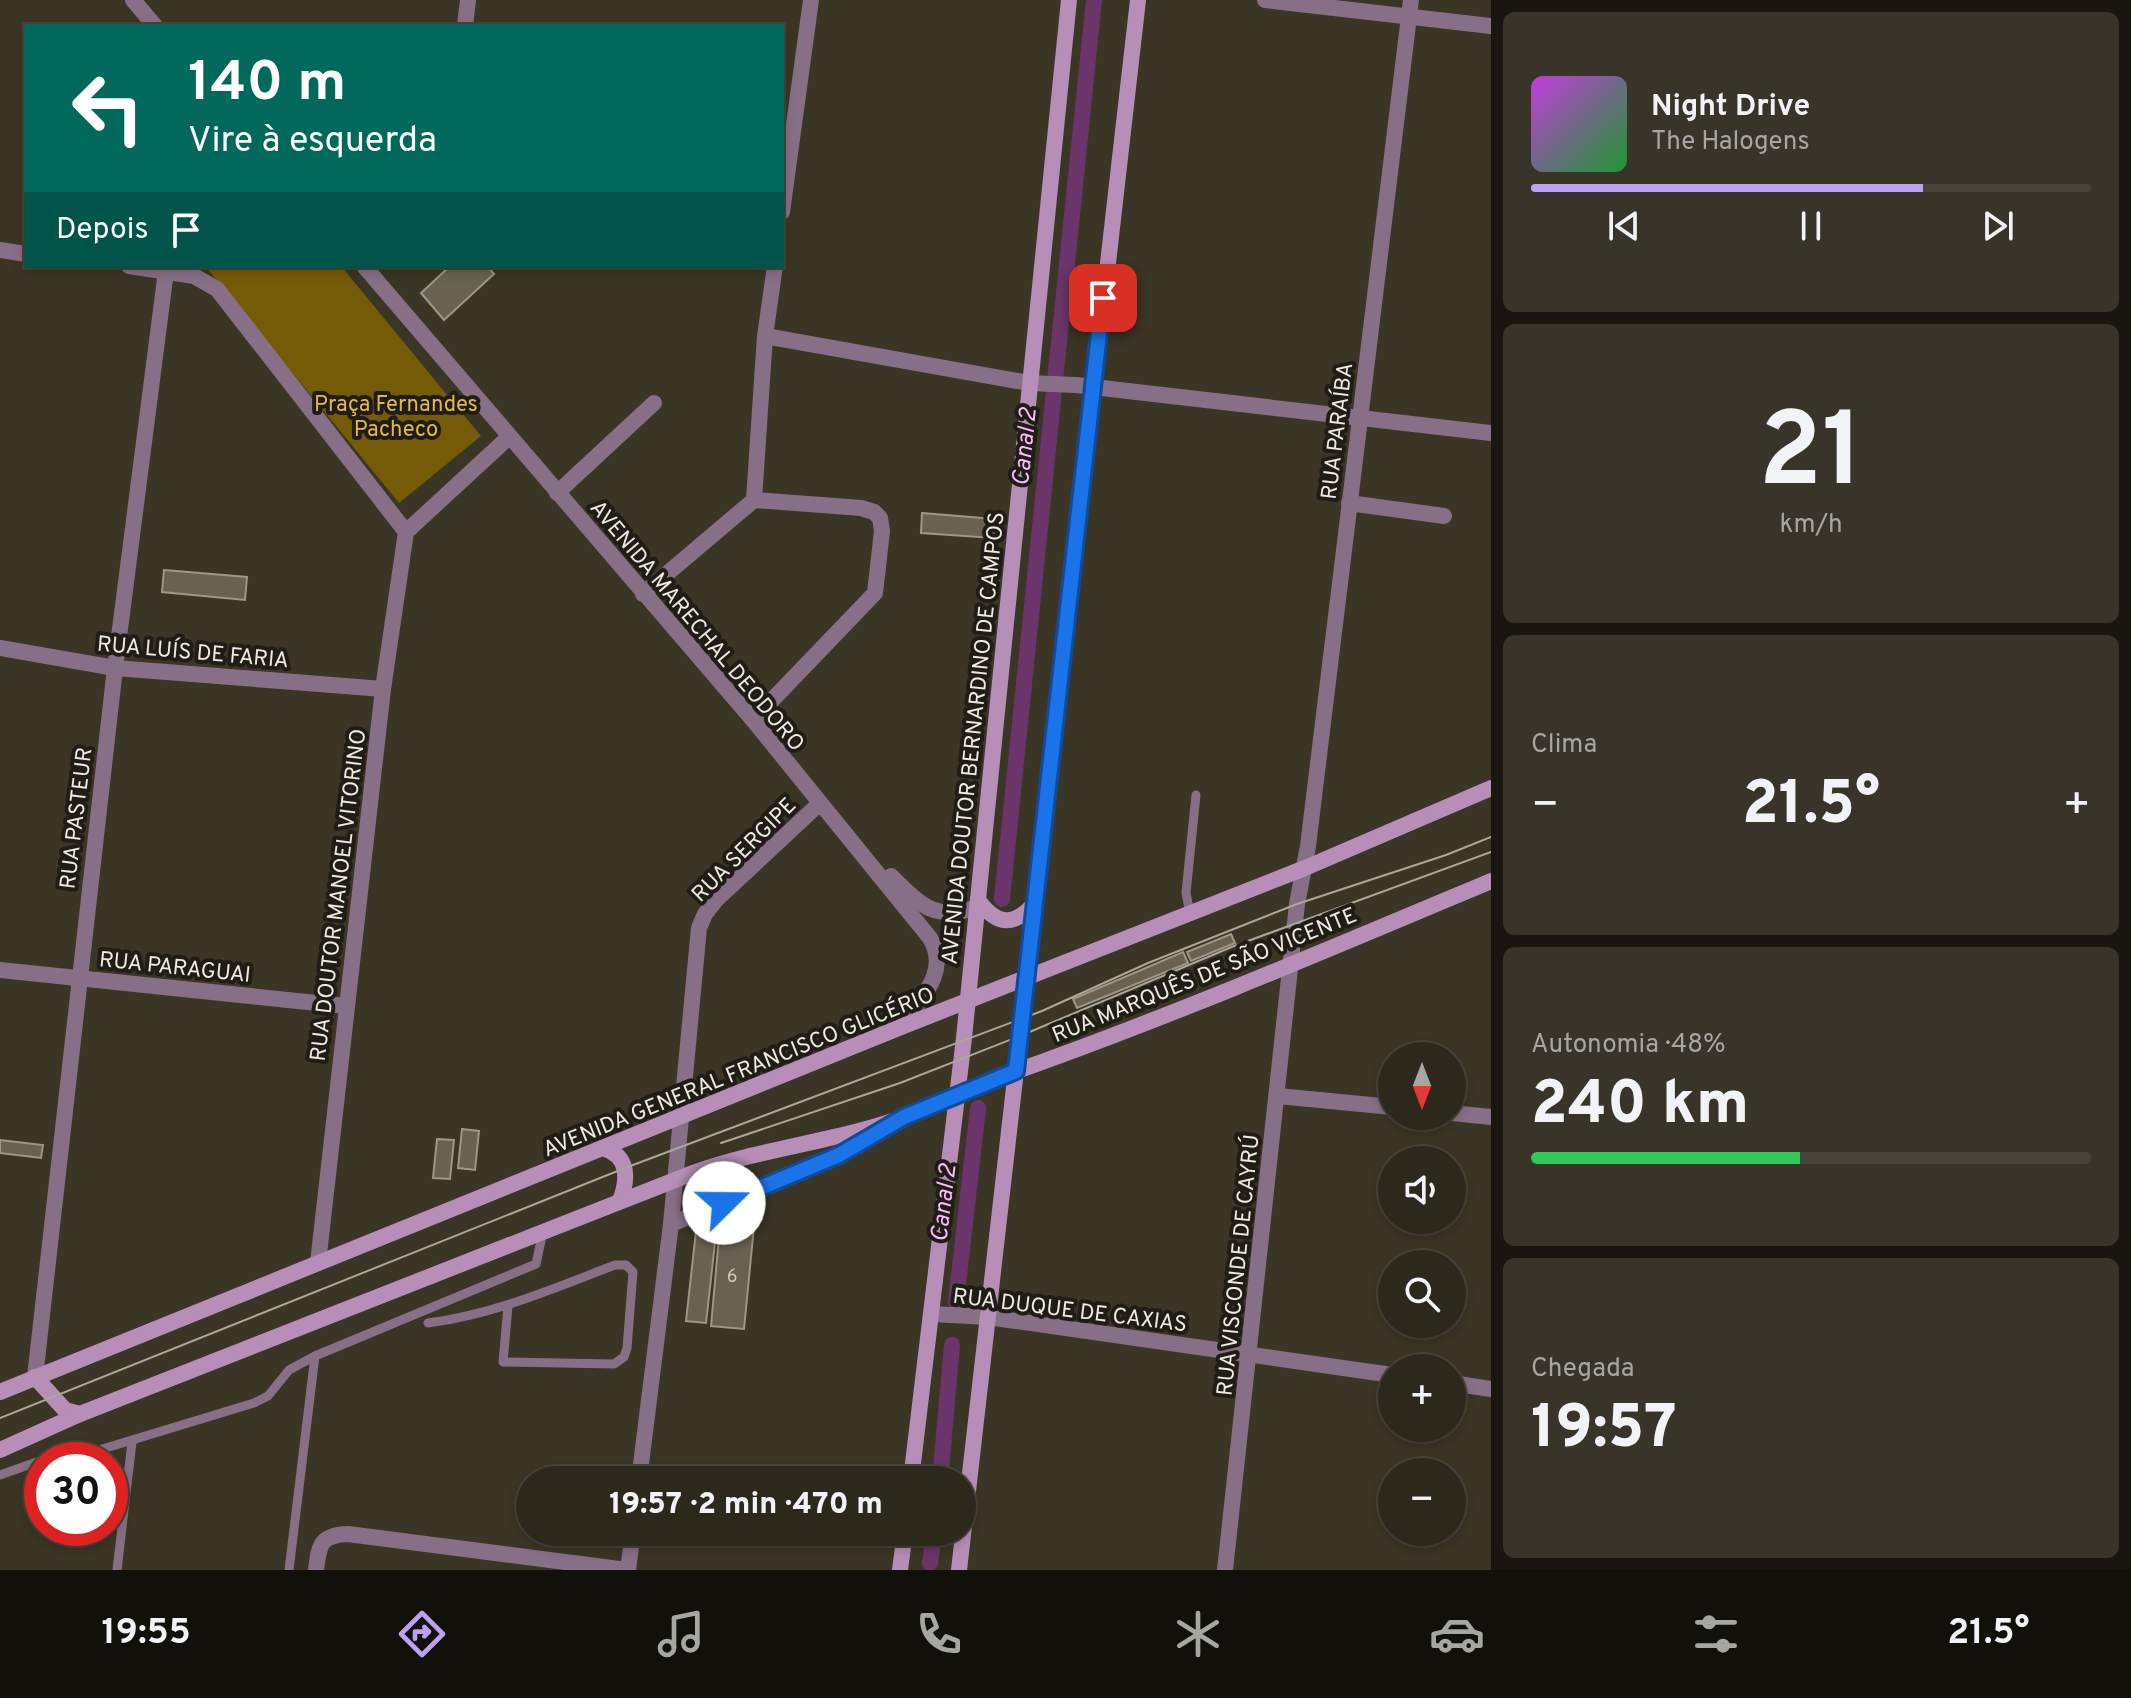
<!DOCTYPE html>
<html lang="pt">
<meta charset="utf-8">
<style>
:root{--surface:#2c281c;--page:#383429;--text:#f1f3f6;--muted:#a6a6a3;--line:#48443b;--accent:#bca0f2}
body{margin:0;font-family:Overpass,sans-serif;background:var(--page);color:var(--text);height:100vh;display:flex;flex-direction:column;font-size:30px;white-space:nowrap}
*{box-sizing:border-box;margin:0}
p{font-size:26px;color:var(--muted)}
.icon{flex:none;width:44px;height:44px;fill:none;stroke:currentColor;stroke-width:2;stroke-linecap:round;stroke-linejoin:round}
.map{position:relative;flex:1;overflow:hidden}
.side{display:flex;flex-direction:column;gap:12px;padding:12px;background:#18160f;width:640px}
.side>*{flex:none}
.top-card{position:absolute;left:24px;top:24px;width:760px;height:244px;border-radius:0px;box-shadow:0 4px 12px #0003,0 0 0 2px var(--line);background:#00695c;color:#fff;overflow:hidden}
.needle{width:52px;rotate:180deg}
.buttons{position:absolute;left:1378px;top:1042px;display:grid;gap:16px}
.buttons a{display:grid;place-items:center;width:88px;height:88px;border-radius:50%;background:var(--surface);box-shadow:0 4px 12px #0003,0 0 0 2px var(--line);font-size:40px}
.speed{position:absolute;left:24px;top:1442px;display:flex;gap:16px;font-size:40px;font-weight:700;text-align:center}
.speed>*{display:grid;place-content:center;width:104px;height:104px;border-radius:50%;background:var(--surface);box-shadow:0 4px 12px #0003,0 0 0 2px var(--line);line-height:1}
.speed .limit{border:12px solid #d22;background:#fff;color:#111}
.pin{position:absolute;display:grid;place-items:center;width:68px;height:68px;color:#fff;margin:-34px;border-radius:16px;box-shadow:0 4px 12px #0006}
.me{position:absolute;width:88px;margin:-44px;rotate:68deg;stroke-linejoin:round;filter:drop-shadow(0 0 6px #0008)}
.turn{display:flex;align-items:center;gap:28px;height:168px;padding:0 32px;font-size:36px}
.turn .icon{width:104px;height:104px;stroke-width:2.5}
.turn b{display:block;font-size:56px;line-height:68px}
.then{display:flex;align-items:center;height:76px;padding:0 32px;background:#0003;gap:16px;font-size:30px}
.big{font-size:60px;font-weight:800;line-height:1.1}
.side .widget{flex:1;display:flex;flex-direction:column;justify-content:center;gap:12px;min-width:0;padding:0 28px;border-radius:12px;background:var(--page)}
.side .dial{align-items:center;gap:0}
.dial b{font-size:104px;line-height:1}
.song{display:flex;align-items:center;gap:24px}
.cover{width:96px;height:96px;border-radius:12px;background:linear-gradient(135deg,hsl(290 70% 55%),hsl(130 70% 35%))}
.played{height:8px;border-radius:4px;background:linear-gradient(90deg,var(--accent) 70%,var(--line) 70%)}
.keys{display:flex;justify-content:space-around;direction:ltr}
.heat{display:flex;justify-content:space-between;align-items:center;font-size:44px;direction:ltr}
.charge{height:12px;border-radius:6px;background:linear-gradient(90deg,#34c759 48%,var(--line) 0)}
.trip{position:absolute;left:516px;top:1466px;width:460px;height:80px;border-radius:40px;background:var(--surface);box-shadow:0 4px 12px #0003,0 0 0 2px var(--line);font-weight:800;line-height:80px;text-align:center}
.tabs{display:flex;height:128px;justify-content:space-around;align-items:center;background:#12100b;color:var(--muted)}
.tabs .icon{width:56px;height:56px}
.tabs .current{color:var(--accent)}
.tabs b{font-size:36px;color:var(--text)}
main{display:flex;flex:1;min-height:0}
.map>svg:first-child{display:block}
.green{fill:#755a07}
.lines{fill:none;stroke-linecap:round;stroke-linejoin:round}
.canal{stroke:#6b356c;stroke-width:16}
.building{fill:#696251;stroke:#9f9785;stroke-width:2}
.service{stroke:#886f88;stroke-width:9}
.minor{stroke:#886f88;stroke-width:16}
.tertiary{stroke:#886f88;stroke-width:16}
.secondary{stroke:#b78eb7;stroke-width:16}
.tram{stroke:#aaa69a;stroke-width:2}
.route-casing{stroke:#114b97;stroke-width:20}
.route{stroke:#1a73e8;stroke-width:14}
.labels{text-anchor:middle;stroke-width:8;stroke-linejoin:round;paint-order:stroke}
.number-label{font-size:18px;fill:#cdc8bd}
.park-label{font-size:22px;fill:#e5b945;stroke:#1f1d16}
.street-label{font-size:22px;fill:#eeeae1;stroke:#1f1d16}
.water-label{font-size:24px;font-style:italic;fill:#fabafb;stroke:#1f1d16}
</style>
<main>
<div class="map">
<svg width="1491" height="1570" viewBox="0 0 1491 1570">
<rect width="100%" height="100%" fill="#3b3525"/>
<path class="green" d="M205,266H341L481,436L399,503Z"/>
<g class="lines">
<g class="canal">
<path d="M1002,899L1094,0"/>
<path d="M956,1302L978,1108"/>
<path d="M940,1480L952,1345"/>
<path d="M930,1563L934,1532"/>
</g>
</g>
<g class="building">
<path d="M450,266H487L494,274L444,320L421,293Z"/>
<path d="M922,513L994,519V538L921,533Z"/>
<path d="M164,570L247,577L245,600L162,592Z"/>
<path d="M1231,934L1235,943L1191,961L1187,952Z"/>
<path d="M1183,952L1188,963L1077,1008L1073,999Z"/>
<path d="M462,1129L479,1131L475,1170L458,1168Z"/>
<path d="M437,1139L454,1140L450,1179L433,1178Z"/>
<path d="M0,1140L43,1145L41,1158L0,1153Z"/>
<path d="M737,1214L755,1216L744,1329L711,1326L720,1226Z"/>
<path d="M696,1231L716,1234L706,1323L686,1321Z"/>
</g>
<g class="lines">
<g class="service">
<path d="M1190,914L1186,893L1196,795"/>
<path d="M428,1323C495,1314 552,1289 615,1265H626L633,1272L627,1348L624,1357L614,1364L503,1362L508,1306"/>
<path d="M0,1475L48,1458L86,1454L254,1403L268,1396L289,1370L315,1356L536,1264L543,1231"/>
<path d="M117,1570L132,1442"/>
<path d="M289,1570L315,1356"/>
</g>
<g class="minor">
<path d="M465,26L468,0"/>
<path d="M782,212L811,0"/>
<path d="M0,250L26,254"/>
<path d="M129,266L194,276L217,289L406,532L509,437"/>
<path d="M765,336L1029,383L1076,385L1491,433"/>
<path d="M557,493L654,403"/>
<path d="M1349,503L1444,516"/>
<path d="M643,594L754,500L765,336L775,266"/>
<path d="M0,648L115,668L383,689"/>
<path d="M753,720L875,593L882,531L880,518L874,512L861,508L754,500"/>
<path d="M0,970L346,1006"/>
<path d="M1278,1096L1392,1107"/>
<path d="M1452,1113L1491,1117"/>
<path d="M671,1224L839,1155L891,1124"/>
<path d="M318,1263L383,689L406,532"/>
<path d="M932,1314L988,1317L1392,1375"/>
<path d="M35,1377L115,668L166,271L171,266"/>
<path d="M1452,1383L1491,1389"/>
<path d="M639,1480L671,1224L699,928L705,914L716,900L819,804"/>
<path d="M316,1570C319,1545 320,1535 348,1534L627,1570"/>
<path d="M628,1570L633,1532"/>
<path d="M1225,1570L1297,904L1308,846L1411,0"/>
</g>
<g class="tertiary">
<path d="M133,0L155,26"/>
<path d="M1265,0L1491,26"/>
<path d="M364,266L753,720L930,938C951,972 919,1000 901,1027"/>
<path d="M891,876C921,905 934,922 977,907"/>
</g>
<g class="secondary">
<path d="M978,900C997,926 1014,927 1035,903"/>
<path d="M603,1148C630,1156 628,1180 620,1201"/>
<path d="M35,1377L65,1410L80,1414"/>
<path d="M0,1392L901,1027L1305,868L1491,788"/>
<path d="M0,1450L80,1414L693,1173C762,1148 836,1142 904,1117C942,1103 979,1084 1017,1071C1177,1014 1334,947 1491,881"/>
<path d="M911,1480L964,1038L1069,0"/>
<path d="M900,1570L905,1532"/>
<path d="M959,1570L1138,0"/>
</g>
<g class="tram">
<path d="M721,1143L900,1083L1020,1036L1234,946L1491,852"/>
<path d="M0,1418L625,1168L1042,1011L1148,963L1297,904L1446,855L1491,837"/>
</g>
</g>
<g class="lines">
<g class="route-casing">
<path id="route" d="M724,1203L839,1155L904,1117L1016,1071L1103,298"/>
</g>
<use href="#route" class="route"/>
</g>
<g class="labels">
<g class="number-label">
<text x="732" y="1282">6</text>
</g>
<g class="park-label">
<text x="396" y="411">Praça Fernandes<tspan x="396" dy="25">Pacheco</tspan></text>
</g>
<g class="street-label">
<text transform="translate(1336 431) rotate(-83)" y="8">RUA PARAÍBA</text>
<text transform="translate(698 625) rotate(50)" y="8">AVENIDA MARECHAL DEODORO</text>
<text transform="translate(193 651) rotate(5)" y="8">RUA LUÍS DE FARIA</text>
<text transform="translate(972 738) rotate(-84)" y="8">AVENIDA DOUTOR BERNARDINO DE CAMPOS</text>
<text transform="translate(75 818) rotate(-83)" y="8">RUA PASTEUR</text>
<text transform="translate(743 849) rotate(-45)" y="8">RUA SERGIPE</text>
<text transform="translate(337 895) rotate(-83)" y="8">RUA DOUTOR MANOEL VITORINO</text>
<text transform="translate(175 966) rotate(6)" y="8">RUA PARAGUAI</text>
<text transform="translate(1204 974) rotate(-22)" y="8">RUA MARQUÊS DE SÃO VICENTE</text>
<text transform="translate(738 1071) rotate(-22)" y="8">AVENIDA GENERAL FRANCISCO GLICÉRIO</text>
<text transform="translate(1237 1265) rotate(-84)" y="8">RUA VISCONDE DE CAYRÚ</text>
<text transform="translate(1070 1309) rotate(7)" y="8">RUA DUQUE DE CAXIAS</text>
</g>
<g class="water-label">
<text transform="translate(1024 447) rotate(-84)" y="8">Canal 2</text>
<text transform="translate(943 1203) rotate(-83)" y="8">Canal 2</text>
</g>
</g>
</svg>
<div class="buttons">
<a><svg class="needle" viewBox="-14 -14 28 28"><path d="M0-13l5 13h-10z" fill="#e53935"/><path d="M0 13l5-13h-10z" fill="#a6a6a3"/></svg></a>
<a><svg class="icon" aria-label="sound" viewBox="0 0 24 24"><path d="M4 9h4l5-4v14l-5-4H4zM17 9q2 3 0 6"/></svg></a>
<a><svg class="icon" aria-label="search" viewBox="0 0 24 24"><circle cx="10" cy="10" r="6"/><path d="M15 15l6 6"/></svg></a>
<a>+</a>
<a>−</a>
</div>
<div class="speed"><div class="limit">30</div></div>
<div class="pin" style="left:1103px;top:298px;background:#d93025"><svg class="icon" aria-label="arrive" viewBox="0 0 24 24"><path d="M6 21V4h12l-3 4 3 4H6"/></svg></div>
<svg class="me" style="left:724px;top:1203px" viewBox="-20 -20 40 40"><circle r="19" fill="#fff"/><path d="M0-13L10 11 0 6-10 11z" fill="#1a73e8"/></svg>
<div class="trip">19:57 · 2 min · 470 m</div>
<div class="top-card">
<div class="turn"><svg class="icon" aria-label="left" viewBox="0 0 24 24"><path d="M17 20v-9H6M10 6l-5 5 5 5"/></svg><div><b>140 m</b>Vire à esquerda</div></div>
<div class="then">Depois<svg class="icon" aria-label="arrive" viewBox="0 0 24 24"><path d="M6 21V4h12l-3 4 3 4H6"/></svg></div>
</div>
</div>
<section class="side">
<div class="widget">
<div class="song"><i class="cover"></i><div><b>Night Drive</b><p>The Halogens</p></div></div>
<div class="played"></div>
<div class="keys"><svg class="icon" aria-label="previous" viewBox="0 0 24 24"><path d="M18 5L8 12l10 7zM5 5v14"/></svg><svg class="icon" aria-label="pause" viewBox="0 0 24 24"><path d="M8 5v14M16 5v14"/></svg><svg class="icon" aria-label="next" viewBox="0 0 24 24"><path d="M6 5l10 7-10 7zM19 5v14"/></svg></div>
</div>
<div class="widget dial"><b>21</b><p>km/h</p></div>
<div class="widget"><p>Clima</p>
<div class="heat"><a>−</a><b class="big">21.5°</b><a>+</a></div>
</div>
<div class="widget"><p>Autonomia · 48%</p><b class="big">240 km</b><div class="charge"></div></div>
<div class="widget"><p>Chegada</p><b class="big">19:57</b></div>
</section>
</main>
<nav class="tabs">
<b>19:55</b>
<svg class="icon current" aria-label="directions" viewBox="0 0 24 24"><path d="M12 3l9 9-9 9-9-9zM9 14v-3h6M13 9l2 2-2 2"/></svg>
<svg class="icon" aria-label="music" viewBox="0 0 24 24"><path d="M9 18V5l10-2v13"/><circle cx="6" cy="18" r="3"/><circle cx="16" cy="16" r="3"/></svg>
<svg class="icon" aria-label="phone" viewBox="0 0 24 24"><path d="M5 4h4l2 5-3 2q2 4 5 5l2-3 5 2v4C11 20 4 13 5 4z"/></svg>
<svg class="icon" aria-label="climate" viewBox="0 0 24 24"><path d="M12 3v18M4 7l16 10M4 17L20 7"/></svg>
<svg class="icon" aria-label="car" viewBox="0 0 24 24"><path d="M5 17H2v-5l4-1 3-4h7l3 4 3 1v5h-3M9 17h6M6 11h13"/><circle cx="7" cy="17" r="2"/><circle cx="17" cy="17" r="2"/></svg>
<svg class="icon" aria-label="filters" viewBox="0 0 24 24"><path d="M4 7h16M4 17h16"/><circle cx="9" cy="7" r="2"/><circle cx="15" cy="17" r="2"/></svg>
<b>21.5°</b>
</nav>
